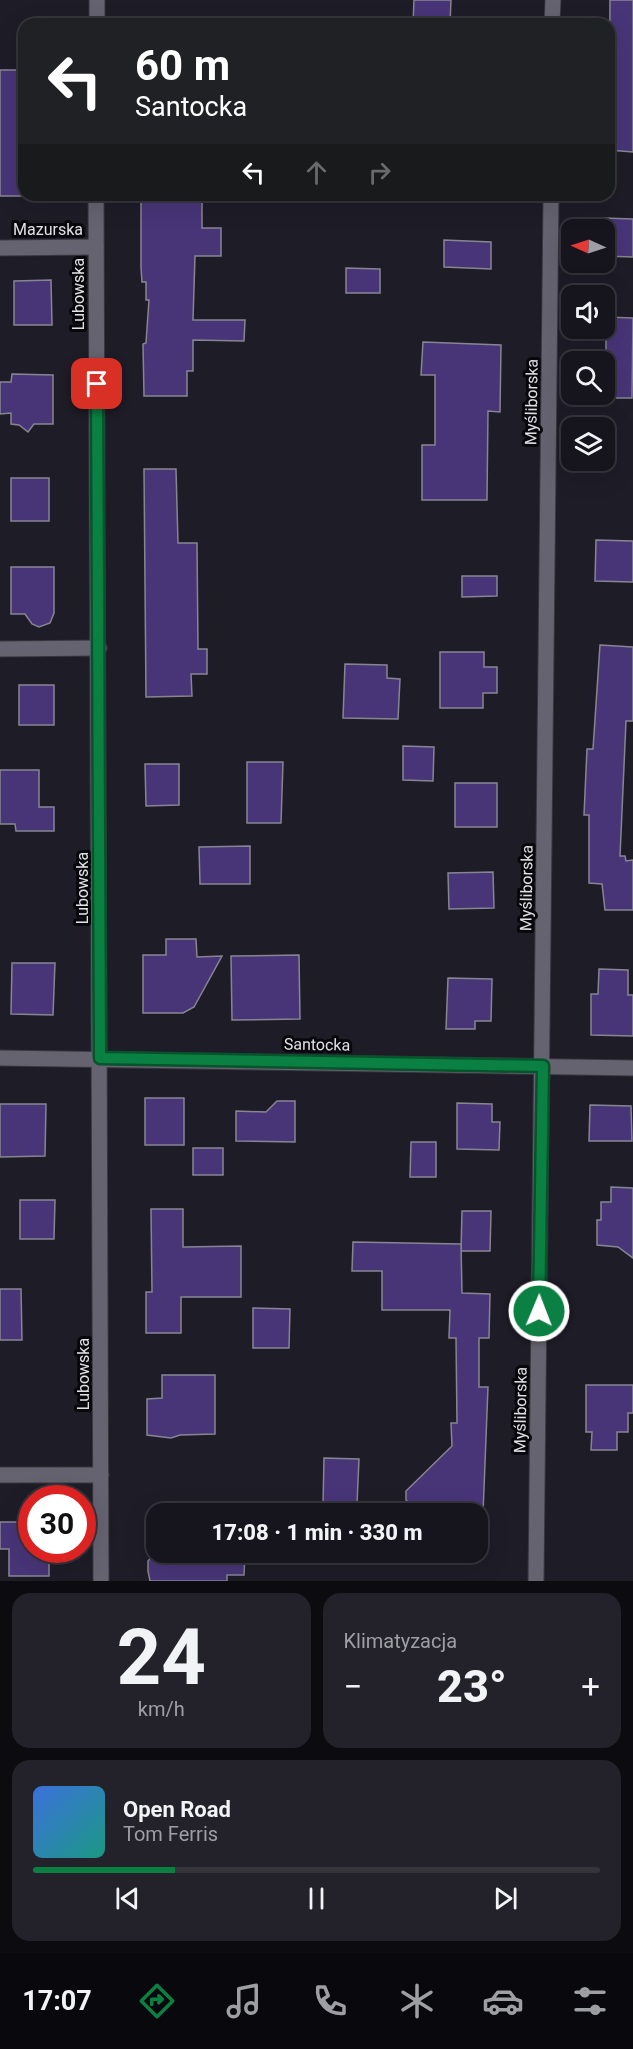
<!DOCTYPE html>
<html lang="pl">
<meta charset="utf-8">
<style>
:root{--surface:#16151d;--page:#23222a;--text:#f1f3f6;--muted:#9e9fa4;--line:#35343b;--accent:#0b8043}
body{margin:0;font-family:Roboto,sans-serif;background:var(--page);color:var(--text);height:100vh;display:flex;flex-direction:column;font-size:22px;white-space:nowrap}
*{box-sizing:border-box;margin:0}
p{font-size:20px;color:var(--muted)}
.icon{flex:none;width:33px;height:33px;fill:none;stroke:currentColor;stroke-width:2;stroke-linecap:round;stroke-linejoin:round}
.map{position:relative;height:1581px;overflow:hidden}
.drawer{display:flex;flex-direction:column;gap:12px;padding:12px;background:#0c0c10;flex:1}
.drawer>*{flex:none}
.banner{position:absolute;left:18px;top:18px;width:597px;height:183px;border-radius:18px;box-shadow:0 6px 24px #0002,0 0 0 2px var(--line);background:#202124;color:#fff;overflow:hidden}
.needle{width:39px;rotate:273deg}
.controls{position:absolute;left:561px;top:219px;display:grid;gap:12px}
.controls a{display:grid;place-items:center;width:54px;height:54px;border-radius:12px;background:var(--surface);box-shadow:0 6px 24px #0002,0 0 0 2px var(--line);font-size:30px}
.speed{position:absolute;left:18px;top:1485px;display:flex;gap:12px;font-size:30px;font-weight:700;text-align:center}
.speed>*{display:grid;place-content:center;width:78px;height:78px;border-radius:50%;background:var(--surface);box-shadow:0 6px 24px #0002,0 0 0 2px var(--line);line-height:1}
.speed .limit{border:9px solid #d22;background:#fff;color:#111}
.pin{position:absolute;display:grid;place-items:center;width:51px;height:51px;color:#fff;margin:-26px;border-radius:12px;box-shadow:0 3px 9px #0006}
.me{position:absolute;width:66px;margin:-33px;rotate:1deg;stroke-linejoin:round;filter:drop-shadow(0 0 4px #0008)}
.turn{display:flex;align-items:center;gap:21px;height:126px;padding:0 18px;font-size:27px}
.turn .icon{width:78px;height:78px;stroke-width:2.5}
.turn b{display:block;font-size:42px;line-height:51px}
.lanes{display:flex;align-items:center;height:57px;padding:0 18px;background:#0003;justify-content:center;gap:30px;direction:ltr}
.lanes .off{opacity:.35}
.big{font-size:45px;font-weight:800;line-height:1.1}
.drawer .widget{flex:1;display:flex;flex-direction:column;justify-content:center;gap:9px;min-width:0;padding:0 21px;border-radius:18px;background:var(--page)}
.drawer .dial{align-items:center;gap:0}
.dial b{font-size:78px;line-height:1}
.song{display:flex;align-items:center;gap:18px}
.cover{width:72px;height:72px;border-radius:9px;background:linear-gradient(135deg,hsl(220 70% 55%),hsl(170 70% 35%))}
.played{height:6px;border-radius:3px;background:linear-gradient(90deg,var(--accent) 25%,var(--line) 25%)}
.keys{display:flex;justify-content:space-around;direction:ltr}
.heat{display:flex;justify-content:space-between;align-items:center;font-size:33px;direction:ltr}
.drawer .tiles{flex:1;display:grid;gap:12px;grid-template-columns:1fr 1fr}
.widget:last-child{grid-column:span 2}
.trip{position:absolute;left:146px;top:1503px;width:342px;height:60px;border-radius:18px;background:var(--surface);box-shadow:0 6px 24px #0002,0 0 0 2px var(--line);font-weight:800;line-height:60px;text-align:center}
.menu{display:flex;height:96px;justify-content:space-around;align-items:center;background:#09080c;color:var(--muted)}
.menu .icon{width:42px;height:42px}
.menu .active{color:var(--accent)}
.menu b{font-size:27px;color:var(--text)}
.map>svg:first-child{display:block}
.building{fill:#483578;stroke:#878592;stroke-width:1.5}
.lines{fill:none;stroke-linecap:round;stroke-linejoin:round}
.street-casing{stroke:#38373f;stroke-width:17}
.street{stroke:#656370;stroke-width:15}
.route-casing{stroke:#07532c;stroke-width:15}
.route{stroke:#0b8043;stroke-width:10}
.labels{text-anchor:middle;stroke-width:6;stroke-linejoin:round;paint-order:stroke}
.street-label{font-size:16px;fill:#e1e0e7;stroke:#08080c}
</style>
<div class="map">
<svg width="633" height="1581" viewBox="0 0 633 1581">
<rect width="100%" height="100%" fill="#1e1c27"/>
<g class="building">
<path d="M414,0H451L450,24H413Z"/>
<path d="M610,0H633V152L609,150Z"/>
<rect x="0" y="70" width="24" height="126"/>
<path d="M141,195H202V228H221V256H195L193,320H245L244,341L193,340V371H187V396H144L143,344L146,343L149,300H146V282H142L141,268Z"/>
<path d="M604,218L633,219V257L604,256Z"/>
<path d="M444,240L491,242V269L444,267Z"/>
<path d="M346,268L380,269V293H346Z"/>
<path d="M51,280L52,325H14V281Z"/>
<path d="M606,317L633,318L632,398H606Z"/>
<path d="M423,342L501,345L500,412L488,411L487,500H422V445H435V375H421Z"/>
<path d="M12,374L53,375V424H34L28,432L19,425L11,424V413L0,414V382H11Z"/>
<path d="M144,469H176L178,543H197L198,649H207V674H191L192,696L146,697Z"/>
<rect x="11" y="478" width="38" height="43"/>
<path d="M596,540L633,541V582L595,581Z"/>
<path d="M11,567H54V613L50,623L39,627L32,624L25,614H11Z"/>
<path d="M462,576H497V596L462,597Z"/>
<path d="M600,645L633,647V721H626L620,856H625L626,861L633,860V910H605L602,884L589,883V815H584L587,749H593Z"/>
<path d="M440,652H484V667H497V693H483V708H440Z"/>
<path d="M345,664L387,665V678L400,679L398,719L343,718Z"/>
<rect x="19" y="685" width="35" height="40"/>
<path d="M403,746L434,747L433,781L403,780Z"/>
<path d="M247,762H283L281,823H247Z"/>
<path d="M145,764H179V805L146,806Z"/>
<path d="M0,770H39V807H54V831H16L15,824H0Z"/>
<rect x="455" y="783" width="42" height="44"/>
<path d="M250,846V884H200L199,847Z"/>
<path d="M493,872L494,908L449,909L448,873Z"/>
<path d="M166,939H196L197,957L222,956L194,1007L183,1013H143V955H166Z"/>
<path d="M299,955L300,1019L232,1020L231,956Z"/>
<path d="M12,963H55L53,1015L11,1014Z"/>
<path d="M599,969L628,970V995H633V1036L591,1035V994H598Z"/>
<path d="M448,978L492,979L491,1021H475V1029H446Z"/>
<rect x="145" y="1098" width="39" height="47"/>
<path d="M277,1101H295V1142L236,1141V1111L266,1112Z"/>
<path d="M457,1103L492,1104V1122H500L499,1150L457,1149Z"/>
<path d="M0,1104H46L45,1156L0,1157Z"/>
<path d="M590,1105L631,1106L632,1141H589Z"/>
<path d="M411,1142H436V1177H410Z"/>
<rect x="193" y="1148" width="30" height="27"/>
<path d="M611,1187L633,1188V1258L618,1247L597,1245V1220H601V1202H611Z"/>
<path d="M20,1200H55L54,1239H20Z"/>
<path d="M151,1209H183V1247L241,1246V1297H181V1333H146V1292H152Z"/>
<path d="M462,1211H491L490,1251H461Z"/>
<path d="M353,1242L461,1244L462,1293L490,1294L489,1338H479V1387H488L483,1514H450V1510L413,1507L406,1500V1491L452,1446L451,1423H457L456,1338H449L450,1310H382V1271H352Z"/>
<path d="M0,1289H21L22,1340H0Z"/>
<path d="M253,1308L290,1309L289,1348H253Z"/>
<path d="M162,1375H215V1434L180,1435L171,1438L147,1435V1399L162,1398Z"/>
<path d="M586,1385H633V1413H628V1432H617V1450H591L592,1432H586Z"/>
<path d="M324,1458L359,1459L357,1504H323Z"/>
<path d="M0,1522H32V1550H49V1576H9V1549H0Z"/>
<path d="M245,1552L244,1575H227V1581H150L148,1571V1561L155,1553Z"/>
</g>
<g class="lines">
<g class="street-casing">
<g id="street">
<path d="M97,0V24"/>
<path d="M552,24L553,0"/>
<path d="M96,195L101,1581"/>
<path d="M0,248L96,247"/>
<path d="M0,649L99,648"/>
<path d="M0,1058L633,1068"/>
<path d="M0,1475H101"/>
<path d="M536,1581L551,195"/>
</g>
</g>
<use href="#street" class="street"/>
</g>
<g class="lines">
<g class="route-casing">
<path id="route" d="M97,384L100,1058L543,1066L539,1311"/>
</g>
<use href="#route" class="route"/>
</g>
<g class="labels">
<g class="street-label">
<text x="48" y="235">Mazurska</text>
<text transform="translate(78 294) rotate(-90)" y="6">Lubowska</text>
<text transform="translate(531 402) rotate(-89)" y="6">Myśliborska</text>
<text transform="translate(82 888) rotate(-90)" y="6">Lubowska</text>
<text transform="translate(526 888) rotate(-89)" y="6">Myśliborska</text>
<text transform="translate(317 1044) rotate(1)" y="6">Santocka</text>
<text transform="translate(83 1374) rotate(-90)" y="6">Lubowska</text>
<text transform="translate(520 1410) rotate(-89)" y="6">Myśliborska</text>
</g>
</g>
</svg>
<div class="controls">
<a><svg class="needle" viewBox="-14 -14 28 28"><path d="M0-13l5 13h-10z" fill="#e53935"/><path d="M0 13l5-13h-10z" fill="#9e9fa4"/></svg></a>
<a><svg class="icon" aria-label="sound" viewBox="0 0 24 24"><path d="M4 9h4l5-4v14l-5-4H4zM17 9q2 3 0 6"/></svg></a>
<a><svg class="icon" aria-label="search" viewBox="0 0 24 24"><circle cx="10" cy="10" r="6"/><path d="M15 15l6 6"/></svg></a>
<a><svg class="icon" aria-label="layers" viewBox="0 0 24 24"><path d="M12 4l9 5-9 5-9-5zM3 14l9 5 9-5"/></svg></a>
</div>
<div class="speed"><div class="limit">30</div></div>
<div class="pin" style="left:97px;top:384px;background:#d93025"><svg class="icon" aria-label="arrive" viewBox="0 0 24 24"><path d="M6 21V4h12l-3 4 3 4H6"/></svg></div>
<svg class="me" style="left:539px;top:1311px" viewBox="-20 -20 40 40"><circle r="17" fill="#0b8043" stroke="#fff" stroke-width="3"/><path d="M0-11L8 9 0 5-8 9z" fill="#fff"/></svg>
<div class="trip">17:08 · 1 min · 330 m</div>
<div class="banner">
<div class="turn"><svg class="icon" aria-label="left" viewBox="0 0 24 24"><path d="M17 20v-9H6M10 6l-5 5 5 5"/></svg><div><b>60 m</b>Santocka</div></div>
<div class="lanes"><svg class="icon" aria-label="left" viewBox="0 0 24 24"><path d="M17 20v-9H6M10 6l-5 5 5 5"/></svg><svg class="icon off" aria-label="ahead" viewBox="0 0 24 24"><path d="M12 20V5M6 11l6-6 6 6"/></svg><svg class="icon off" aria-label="right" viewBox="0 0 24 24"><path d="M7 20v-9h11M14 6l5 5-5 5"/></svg></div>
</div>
</div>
<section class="drawer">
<div class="tiles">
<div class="widget dial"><b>24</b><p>km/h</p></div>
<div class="widget"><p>Klimatyzacja</p>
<div class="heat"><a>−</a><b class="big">23°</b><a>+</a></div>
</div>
<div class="widget">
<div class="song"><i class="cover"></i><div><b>Open Road</b><p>Tom Ferris</p></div></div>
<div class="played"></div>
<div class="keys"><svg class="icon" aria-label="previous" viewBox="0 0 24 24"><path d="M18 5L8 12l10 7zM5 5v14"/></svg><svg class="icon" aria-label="pause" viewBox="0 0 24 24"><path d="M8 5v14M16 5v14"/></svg><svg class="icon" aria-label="next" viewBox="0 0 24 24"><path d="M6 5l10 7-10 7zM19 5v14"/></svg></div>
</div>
</div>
</section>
<nav class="menu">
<b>17:07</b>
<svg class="icon active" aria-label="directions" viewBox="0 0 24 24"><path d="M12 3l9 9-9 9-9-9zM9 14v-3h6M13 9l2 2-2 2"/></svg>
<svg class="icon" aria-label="music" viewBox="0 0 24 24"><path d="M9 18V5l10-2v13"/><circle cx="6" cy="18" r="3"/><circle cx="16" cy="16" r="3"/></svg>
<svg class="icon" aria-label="phone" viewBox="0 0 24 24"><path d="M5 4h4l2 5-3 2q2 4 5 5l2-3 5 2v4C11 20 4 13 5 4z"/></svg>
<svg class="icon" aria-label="climate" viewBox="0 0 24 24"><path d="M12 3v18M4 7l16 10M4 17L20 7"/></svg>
<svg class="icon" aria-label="car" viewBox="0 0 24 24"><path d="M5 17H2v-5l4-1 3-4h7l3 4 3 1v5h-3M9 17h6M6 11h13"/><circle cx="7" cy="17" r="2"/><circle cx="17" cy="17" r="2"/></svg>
<svg class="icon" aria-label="filters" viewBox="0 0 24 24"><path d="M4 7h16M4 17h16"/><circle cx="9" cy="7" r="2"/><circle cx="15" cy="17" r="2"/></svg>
</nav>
